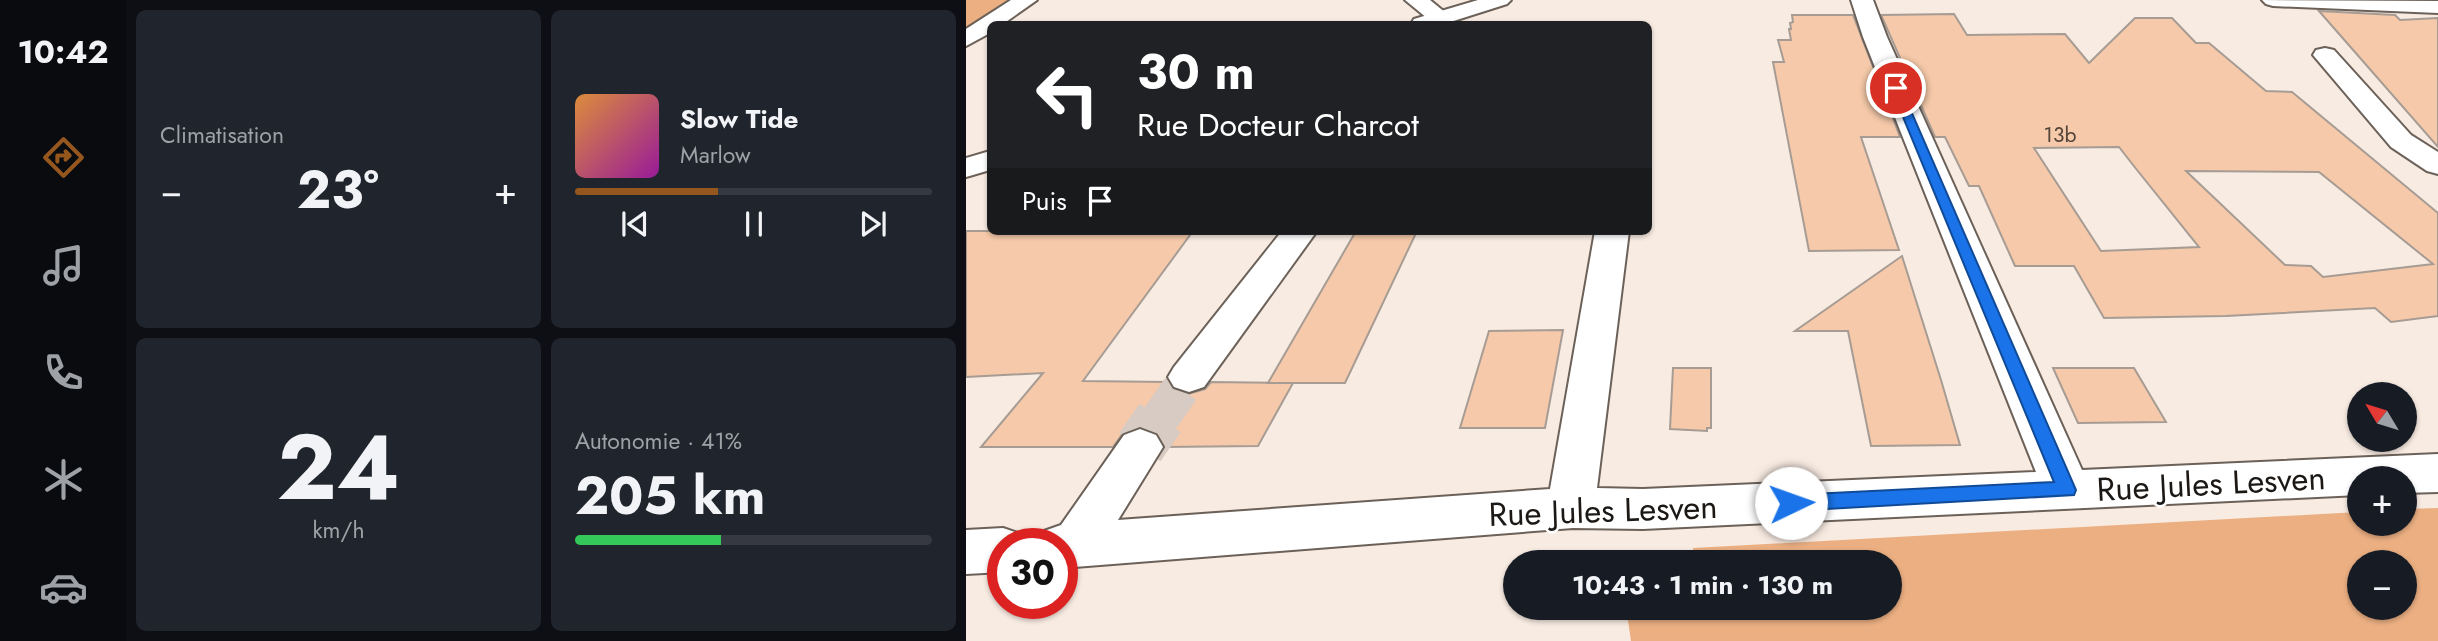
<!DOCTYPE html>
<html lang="fr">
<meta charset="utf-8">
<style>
:root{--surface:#171b24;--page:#20242c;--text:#f1f3f6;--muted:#9ea1a6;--line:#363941;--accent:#96571f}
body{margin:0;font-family:Jost,sans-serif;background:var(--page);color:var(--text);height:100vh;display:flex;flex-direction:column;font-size:26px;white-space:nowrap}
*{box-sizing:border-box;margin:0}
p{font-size:23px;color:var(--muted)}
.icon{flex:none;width:38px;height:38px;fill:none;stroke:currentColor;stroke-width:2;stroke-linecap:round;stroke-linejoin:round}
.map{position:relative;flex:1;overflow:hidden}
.sheet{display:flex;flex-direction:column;gap:10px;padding:10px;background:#0d0f14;width:840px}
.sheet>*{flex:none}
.banner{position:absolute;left:21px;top:21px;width:665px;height:214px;border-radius:10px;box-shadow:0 2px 5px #0004;background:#202124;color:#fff;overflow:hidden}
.needle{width:46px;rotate:308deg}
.controls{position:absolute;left:1381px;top:382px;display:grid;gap:14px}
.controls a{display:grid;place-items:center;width:70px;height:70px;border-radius:50%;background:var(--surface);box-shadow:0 2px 5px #0004;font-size:35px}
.speed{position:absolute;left:21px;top:528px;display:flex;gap:14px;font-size:35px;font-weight:700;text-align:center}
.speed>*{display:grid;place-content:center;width:91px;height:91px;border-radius:50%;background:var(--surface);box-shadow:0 2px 5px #0004;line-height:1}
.speed .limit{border:10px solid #d22;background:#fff;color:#111}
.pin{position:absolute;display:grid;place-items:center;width:60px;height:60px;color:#fff;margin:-30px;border:4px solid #fff;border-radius:50%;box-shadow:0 2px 7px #0007}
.me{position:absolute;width:77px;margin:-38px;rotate:87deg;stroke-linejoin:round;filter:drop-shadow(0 0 5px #0008)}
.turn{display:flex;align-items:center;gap:24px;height:147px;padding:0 35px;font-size:32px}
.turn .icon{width:91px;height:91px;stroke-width:2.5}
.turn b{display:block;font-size:49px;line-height:60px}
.then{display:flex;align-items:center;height:66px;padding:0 35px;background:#0003;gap:14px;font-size:26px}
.big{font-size:52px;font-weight:700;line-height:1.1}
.sheet .widget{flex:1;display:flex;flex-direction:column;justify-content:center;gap:10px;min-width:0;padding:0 24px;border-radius:10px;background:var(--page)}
.sheet .dial{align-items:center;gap:0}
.dial b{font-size:91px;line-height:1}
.song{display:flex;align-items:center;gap:21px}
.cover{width:84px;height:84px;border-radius:10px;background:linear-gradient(135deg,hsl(30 70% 55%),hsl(300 70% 35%))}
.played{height:7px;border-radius:4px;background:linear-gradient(90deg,var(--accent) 40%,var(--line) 40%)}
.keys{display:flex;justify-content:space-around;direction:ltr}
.heat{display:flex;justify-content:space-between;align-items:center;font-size:38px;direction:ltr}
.charge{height:10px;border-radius:5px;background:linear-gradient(90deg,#34c759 41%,var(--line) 0)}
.sheet .tiles{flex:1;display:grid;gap:10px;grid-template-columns:repeat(2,1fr)}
.trip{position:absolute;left:537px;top:550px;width:399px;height:70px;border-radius:35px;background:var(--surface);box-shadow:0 2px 5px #0004;font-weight:700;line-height:70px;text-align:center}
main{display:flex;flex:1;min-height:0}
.tab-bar{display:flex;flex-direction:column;width:126px;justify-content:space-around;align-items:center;background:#090b0e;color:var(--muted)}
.tab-bar .icon{width:49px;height:49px}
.tab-bar .selected{color:var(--accent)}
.tab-bar b{font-size:32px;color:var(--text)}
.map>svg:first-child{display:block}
.green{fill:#ebaf82;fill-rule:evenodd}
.building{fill:#f5c9a9;stroke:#a79c94;stroke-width:2;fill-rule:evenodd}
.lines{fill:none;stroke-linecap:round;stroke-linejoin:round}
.minor-tunnel-far1{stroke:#d7cbc3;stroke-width:38;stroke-dasharray:38 19;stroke-linecap:butt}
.minor-tunnel{stroke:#d7cbc3;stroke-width:50;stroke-dasharray:50 24;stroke-linecap:butt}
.minor-casing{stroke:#6b6159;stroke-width:4}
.secondary-casing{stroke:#6b6159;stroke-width:4}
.minor{fill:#fff;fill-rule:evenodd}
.secondary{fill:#fff;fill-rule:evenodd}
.route{fill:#1a73e8;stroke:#114b97;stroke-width:2}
.labels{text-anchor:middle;stroke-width:5;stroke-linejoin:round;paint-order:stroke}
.far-number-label{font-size:21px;fill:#52443a}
.near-street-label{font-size:33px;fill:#1c1815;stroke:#fff}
</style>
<main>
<nav class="tab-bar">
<b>10:42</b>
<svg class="icon selected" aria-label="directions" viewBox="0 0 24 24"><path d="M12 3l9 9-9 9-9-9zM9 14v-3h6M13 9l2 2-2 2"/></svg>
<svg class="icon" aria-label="music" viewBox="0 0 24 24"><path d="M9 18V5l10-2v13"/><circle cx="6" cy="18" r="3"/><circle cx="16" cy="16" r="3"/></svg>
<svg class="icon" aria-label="phone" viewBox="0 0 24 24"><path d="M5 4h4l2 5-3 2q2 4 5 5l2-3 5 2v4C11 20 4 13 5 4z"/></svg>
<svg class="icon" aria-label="climate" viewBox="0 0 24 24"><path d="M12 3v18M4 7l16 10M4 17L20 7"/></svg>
<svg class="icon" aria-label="car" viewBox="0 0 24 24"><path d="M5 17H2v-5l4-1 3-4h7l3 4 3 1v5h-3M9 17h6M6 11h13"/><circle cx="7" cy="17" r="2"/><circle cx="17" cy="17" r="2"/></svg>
</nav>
<section class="sheet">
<div class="tiles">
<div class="widget"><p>Climatisation</p>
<div class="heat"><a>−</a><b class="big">23°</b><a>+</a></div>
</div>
<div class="widget">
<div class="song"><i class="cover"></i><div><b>Slow Tide</b><p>Marlow</p></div></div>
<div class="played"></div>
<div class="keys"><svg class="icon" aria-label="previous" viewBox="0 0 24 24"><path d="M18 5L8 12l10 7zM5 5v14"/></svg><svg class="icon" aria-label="pause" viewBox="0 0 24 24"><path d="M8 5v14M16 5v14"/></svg><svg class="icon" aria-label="next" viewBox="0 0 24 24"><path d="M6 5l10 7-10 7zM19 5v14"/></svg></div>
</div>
<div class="widget dial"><b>24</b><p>km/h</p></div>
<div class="widget"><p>Autonomie · 41%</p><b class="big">205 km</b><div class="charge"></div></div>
</div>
</section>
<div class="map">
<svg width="1472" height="641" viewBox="0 0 1472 641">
<rect width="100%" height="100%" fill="#f8ebe2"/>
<g class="green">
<path d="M0,0H44L0,29Z"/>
<path d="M1472,508V641H665L660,607H924V562H728L727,548L1393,512V523H1438L1439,509ZM1393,562H1438V607H1393Z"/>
</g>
<g class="building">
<path d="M1353,11L1429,15L1434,20L1472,18V147Z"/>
<path d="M988,14L1001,35L1099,34L1123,63L1169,18H1206L1230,43H1243L1300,91L1326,92L1472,213V316L1425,322L1409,308L1260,316L1138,318L1108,266H1049L1013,186H1003L979,137H969L915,15ZM1153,147L1171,170L1233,247L1135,251L1068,148ZM1220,171L1353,172L1467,264L1357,277L1345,266L1319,265Z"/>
<path d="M826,15H887L934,137H895L933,250L843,251L807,62H818L812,40H825L823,29H825L824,23L827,22Z"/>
<path d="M0,231H227L117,381L202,382L207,389L222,394L239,389L245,382L327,383L292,446L199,447L191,433L173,427L157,433L147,447H15L77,373L0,377Z"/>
<path d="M390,231H451L379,383H302Z"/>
<path d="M936,256L975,380L994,445L905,446L882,331H829Z"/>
<path d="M597,330L579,428H494L523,331Z"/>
<path d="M707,368H745V428H741V431L704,429Z"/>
<path d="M1087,368H1168L1200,422L1112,423Z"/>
</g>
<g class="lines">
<path class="minor-tunnel-far1" d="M193,420L223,377"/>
<path class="minor-tunnel" d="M174,447L194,418"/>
<g class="minor-casing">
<g id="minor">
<path d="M45,0H71L37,24H24V33L0,46V29Z"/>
<path d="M439,0H464L486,18L483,23H467Z"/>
<path d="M885,0H907L921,37L1116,470L1472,454V492L1438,493V478H1393V495L677,529L607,528L96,568V544H71L78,531L95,525L158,435L174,429L190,435L197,447L152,520L584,489L629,231H663L631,488L677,489L1070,472L897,37Z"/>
<path d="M1296,0L1472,1V13L1307,6L1300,4Z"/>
<path d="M1359,48L1368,50L1445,135L1472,152V174L1461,171L1425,147L1347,55L1350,50Z"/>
<path d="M316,231H351L238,387L223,392L208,387L202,377L208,367Z"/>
<path d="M37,528L55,534L60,544H37V572L0,574V530Z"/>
</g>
</g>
<g class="secondary-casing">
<g id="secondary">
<path d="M512,0H545L541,4L478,24H445L448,19Z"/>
<path d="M24,151V170L0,177V158Z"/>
</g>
</g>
<use href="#minor" class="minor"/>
<use href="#secondary" class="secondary"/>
</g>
<path class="route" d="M926,85L935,88L1110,490L1108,495L825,511L818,509L815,503L818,497L825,495L1088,482L925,88Z"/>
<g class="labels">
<g class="far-number-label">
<text x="1094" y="142">13b</text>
</g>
<g class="near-street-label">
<text transform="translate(1245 483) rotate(-3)" y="12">Rue Jules Lesven</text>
<text transform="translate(637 510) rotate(-2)" y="12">Rue Jules Lesven</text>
</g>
</g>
</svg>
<div class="controls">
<a><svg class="needle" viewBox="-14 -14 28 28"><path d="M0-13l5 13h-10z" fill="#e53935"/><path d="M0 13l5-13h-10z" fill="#9ea1a6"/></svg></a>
<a>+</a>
<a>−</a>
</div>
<div class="speed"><div class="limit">30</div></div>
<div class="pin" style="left:930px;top:88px;background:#d93025"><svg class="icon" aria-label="arrive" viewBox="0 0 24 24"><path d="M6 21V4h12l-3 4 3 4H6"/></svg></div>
<svg class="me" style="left:825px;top:503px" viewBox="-20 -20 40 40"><circle r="19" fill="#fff"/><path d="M0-13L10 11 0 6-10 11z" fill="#1a73e8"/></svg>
<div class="trip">10:43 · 1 min · 130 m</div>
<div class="banner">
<div class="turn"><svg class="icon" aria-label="left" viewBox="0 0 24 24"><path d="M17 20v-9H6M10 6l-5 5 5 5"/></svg><div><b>30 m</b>Rue Docteur Charcot</div></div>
<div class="then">Puis<svg class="icon" aria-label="arrive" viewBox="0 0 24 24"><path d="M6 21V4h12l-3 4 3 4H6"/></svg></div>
</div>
</div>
</main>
